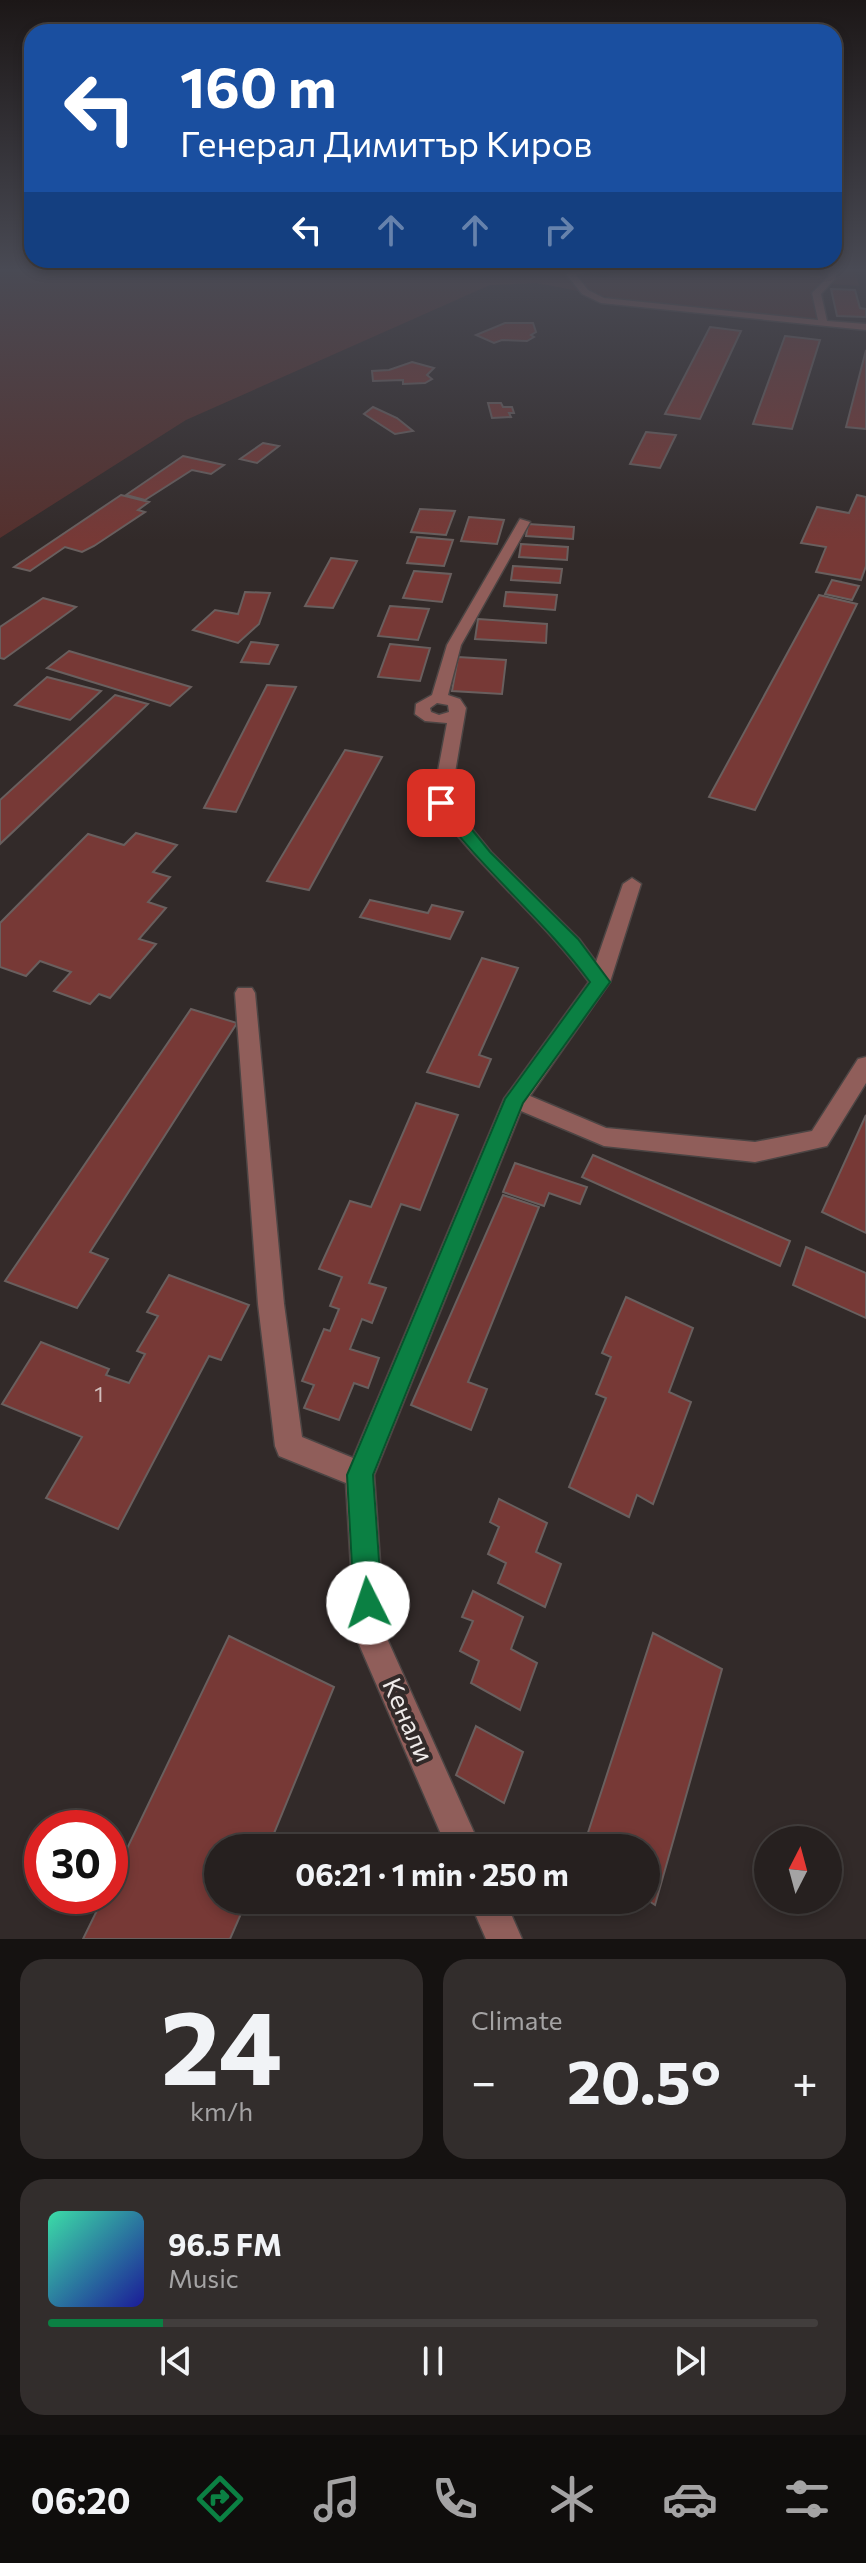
<!DOCTYPE html>
<meta charset="utf-8">
<style>
:root{--surface:#26201f;--page:#322d2c;--text:#f1f3f6;--muted:#a4a3a4;--line:#423e3d;--accent:#0b8043}
body{margin:0;font-family:Commissioner,sans-serif;background:var(--page);color:var(--text);height:100vh;display:flex;flex-direction:column;font-size:30px;white-space:nowrap}
*{box-sizing:border-box;margin:0}
p{font-size:26px;color:var(--muted)}
.icon{flex:none;width:44px;height:44px;fill:none;stroke:currentColor;stroke-width:2;stroke-linecap:round;stroke-linejoin:round}
.map{position:relative;height:1939px;overflow:hidden}
.panel{display:flex;flex-direction:column;gap:20px;padding:20px;background:#151211;flex:1}
.panel>*{flex:none}
.top-card{position:absolute;left:24px;top:24px;width:818px;height:244px;border-radius:24px;box-shadow:0 4px 12px #0003,0 0 0 2px var(--line);background:#1a4fa0;color:#fff;overflow:hidden}
.needle{width:52px;rotate:6deg}
.controls{position:absolute;left:754px;top:1826px;display:grid;gap:16px}
.controls a{display:grid;place-items:center;width:88px;height:88px;border-radius:50%;background:var(--surface);box-shadow:0 4px 12px #0003,0 0 0 2px var(--line);font-size:40px}
.speed{position:absolute;left:24px;top:1810px;display:flex;gap:16px;font-size:40px;font-weight:700;text-align:center}
.speed>*{display:grid;place-content:center;width:104px;height:104px;border-radius:50%;background:var(--surface);box-shadow:0 4px 12px #0003,0 0 0 2px var(--line);line-height:1}
.speed .limit{border:12px solid #d22;background:#fff;color:#111}
.pin{position:absolute;display:grid;place-items:center;width:68px;height:68px;color:#fff;margin:-34px;border-radius:16px;box-shadow:0 4px 12px #0006}
.me{position:absolute;width:88px;margin:-44px;rotate:356deg;stroke-linejoin:round;filter:drop-shadow(0 0 6px #0008)}
.turn{display:flex;align-items:center;gap:28px;height:168px;padding:0 24px;font-size:36px}
.turn .icon{width:104px;height:104px;stroke-width:2.5}
.turn b{display:block;font-size:56px;line-height:68px}
.lanes{display:flex;align-items:center;height:76px;padding:0 24px;background:#0003;justify-content:center;gap:40px;direction:ltr}
.lanes .off{opacity:.35}
.big{font-size:60px;font-weight:700;line-height:1.1}
.panel .tile{flex:1;display:flex;flex-direction:column;justify-content:center;gap:12px;min-width:0;padding:0 28px;border-radius:24px;background:var(--page)}
.panel .dial{align-items:center;gap:0}
.dial b{font-size:104px;line-height:1}
.song{display:flex;align-items:center;gap:24px}
.cover{width:96px;height:96px;border-radius:12px;background:linear-gradient(135deg,hsl(160 70% 55%),hsl(240 70% 35%))}
.played{height:8px;border-radius:4px;background:linear-gradient(90deg,var(--accent) 15%,var(--line) 15%)}
.keys{display:flex;justify-content:space-around;direction:ltr}
.heat{display:flex;justify-content:space-between;align-items:center;font-size:44px;direction:ltr}
.panel .tiles{flex:1;display:grid;gap:20px;grid-template-columns:1fr 1fr}
.tile:last-child{grid-column:span 2}
.trip{position:absolute;left:204px;top:1834px;width:456px;height:80px;border-radius:40px;background:var(--surface);box-shadow:0 4px 12px #0003,0 0 0 2px var(--line);font-weight:700;line-height:80px;text-align:center}
.dock{display:flex;height:128px;justify-content:space-around;align-items:center;background:#0f0d0c;color:var(--muted)}
.dock .icon{width:56px;height:56px}
.dock .selected{color:var(--accent)}
.dock b{font-size:36px;color:var(--text)}
.map>svg:first-child{display:block}
.green{fill:#55302d}
.building{fill:#773936;stroke:#695f5e;stroke-width:2}
.lines{fill:none;stroke-linecap:round;stroke-linejoin:round}
.minor-casing{stroke:#4c4544;stroke-width:3}
.minor{fill:#905e5a;fill-rule:evenodd}
.route{fill:#0b8043;stroke:#07532c;stroke-width:2}
.labels{text-anchor:middle;stroke-width:8;stroke-linejoin:round;paint-order:stroke}
.near-number-label{font-size:22px;fill:#d1bebc}
.near-street-label{font-size:26px;fill:#efeae9;stroke:#322a29}
</style>
<div class="map">
<svg width="866" height="1939" viewBox="0 0 866 1939">
<rect width="100%" height="100%" fill="#322a29"/>
<path class="green" d="M0,270H559L605,278L622,270H646L651,275L672,270H855L859,286L830,284L823,287L825,321L653,306L537,283L490,285L186,420L0,538Z"/>
<g class="building">
<path d="M831,289L855,290L860,308L866,309V317L837,316Z"/>
<path d="M505,323H533L536,332L531,335L534,337L527,341L502,340L494,343L476,335Z"/>
<path d="M710,327L741,331L700,419L665,414Z"/>
<path d="M785,336L820,340L792,429L753,424Z"/>
<path d="M866,350V429L846,427Z"/>
<path d="M412,362L434,368L427,375L432,379L425,383L403,384V380L373,381L372,371L389,370Z"/>
<path d="M488,403H501L503,407H512L514,413H509L511,417L492,418Z"/>
<path d="M373,407L397,418L413,431L395,434L364,414Z"/>
<path d="M646,432L676,435L660,468L630,464Z"/>
<path d="M263,443L279,446L257,463L240,459Z"/>
<path d="M183,456L224,465L211,474L192,470L145,500L126,495Z"/>
<path d="M121,495L149,502L138,510L145,512L94,546L82,552L65,547L30,571L14,567Z"/>
<path d="M857,495L866,497V566L861,580L816,572L826,547L801,543L817,507L849,513Z"/>
<path d="M420,509L455,511L446,535L411,532Z"/>
<path d="M469,517L504,520L497,544L461,541Z"/>
<path d="M528,524L574,527L573,539L526,536Z"/>
<path d="M417,537L453,540L444,566L407,563Z"/>
<path d="M521,544L568,547L567,560L519,557Z"/>
<path d="M331,558L357,561L333,608L305,606Z"/>
<path d="M513,566L562,569L560,583L511,580Z"/>
<path d="M414,571L451,574L442,602L403,598Z"/>
<path d="M832,580L859,586L852,600L825,594Z"/>
<path d="M245,592L270,593L259,624L238,643L193,630L215,610L238,614Z"/>
<path d="M506,592L557,595L555,610L504,606Z"/>
<path d="M819,595L857,604L755,810L709,797Z"/>
<path d="M43,598L76,607L4,659L0,658V627Z"/>
<path d="M390,606L429,609L418,640L378,636Z"/>
<path d="M478,619L547,624L546,643L475,639Z"/>
<path d="M251,642L278,645L269,664L241,662Z"/>
<path d="M390,644L430,648L420,681L378,677Z"/>
<path d="M69,651L191,687L170,706L47,668Z"/>
<path d="M458,657L506,660L502,694L452,691Z"/>
<path d="M47,677L101,691L70,720L15,705Z"/>
<path d="M267,685L296,687L236,812L204,808Z"/>
<path d="M115,695L148,704L0,844V800Z"/>
<path d="M345,750L382,757L309,890L267,881Z"/>
<path d="M136,833L177,845L153,872L170,877L148,902L166,908L139,939L156,944L110,998L99,994L90,1004L54,991L71,972L40,961L26,976L0,967V923L88,834L124,845Z"/>
<path d="M370,900L428,913L432,905L463,912L450,939L360,917Z"/>
<path d="M482,958L518,968L479,1055L491,1059L479,1087L427,1072Z"/>
<path d="M191,1009L237,1023L90,1252L108,1259L77,1308L5,1281Z"/>
<path d="M416,1103L458,1115L420,1210L401,1204L369,1283L386,1288L372,1323L362,1319L350,1349L379,1358L368,1388L354,1383L339,1420L304,1408L314,1385L302,1381L324,1329L330,1331L339,1309L330,1306L342,1277L319,1269L350,1201L371,1207Z"/>
<path d="M866,1115V1233L822,1212Z"/>
<path d="M593,1155L790,1241L780,1266L582,1177Z"/>
<path d="M515,1163L587,1187L580,1204L549,1193L544,1206L503,1192Z"/>
<path d="M503,1195L539,1207L468,1382L487,1389L471,1430L411,1405Z"/>
<path d="M806,1247L866,1273V1318L793,1285Z"/>
<path d="M169,1275L249,1305L221,1360L209,1356L118,1529L46,1498L82,1437L2,1404L41,1342L109,1369L106,1375L129,1383L145,1354L137,1351L158,1316L147,1312Z"/>
<path d="M626,1297L693,1328L669,1392L691,1402L653,1504L637,1495L629,1517L569,1487L606,1398L596,1394L611,1357L602,1353Z"/>
<path d="M499,1499L547,1523L536,1552L561,1564L545,1607L498,1583L506,1563L488,1554L499,1527L490,1522Z"/>
<path d="M473,1591L523,1617L511,1649L537,1663L520,1710L471,1683L479,1661L460,1651L473,1621L462,1617Z"/>
<path d="M653,1633L722,1669L655,1905L646,1899V1848H583Z"/>
<path d="M229,1636L334,1687L268,1848H218V1900H247L230,1939H83L104,1896H110V1884Z"/>
<path d="M476,1726L523,1752L504,1803L456,1775Z"/>
</g>
<g class="lines">
<g class="minor-casing">
<g id="minor">
<path d="M578,270H592L576,275L588,290L604,298L818,320L812,293L828,277V270H836V278L821,294L827,321L866,324V330L601,303L582,294L566,274Z"/>
<path d="M520,519L530,522L461,645L448,695L460,699L466,708L450,802L491,852L579,939L596,962L623,884L632,878L641,884L610,982L530,1096L606,1128L755,1142L812,1131L858,1059L866,1057V1083L827,1146L755,1162L604,1146L521,1111L374,1475L385,1634L481,1848H447L355,1635L346,1483L279,1456L275,1446L258,1304L235,993L238,988H252L255,993L284,1304L302,1437L353,1458L504,1099L589,982C542,918 478,868 432,803L447,723L425,721L415,714L416,704L432,695L447,645ZM437,703L448,705L449,712L439,715L431,712L430,708Z"/>
<path d="M469,1900H505L522,1939H486Z"/>
</g>
</g>
<use href="#minor" class="minor"/>
</g>
<linearGradient id="sky" x2="0" y2="1"><stop stop-color="#1c1717"/><stop offset="0.5" stop-color="#494a54"/><stop offset="1" stop-color="#494a54" stop-opacity="0"/></linearGradient>
<rect width="866" height="541" fill="url(#sky)"/>
<path class="route" d="M441,798L447,799L490,852L578,939L610,982L523,1103L373,1475L382,1603L378,1613L368,1617L358,1613L354,1603L347,1475L505,1099L590,982C543,918 479,868 434,803Z"/>
<g class="labels">
<g class="near-number-label">
<text x="99" y="1402">1</text>
</g>
<g class="near-street-label">
<text transform="translate(408 1720) rotate(66)" y="9">Кенали</text>
</g>
</g>
</svg>
<div class="controls">
<a><svg class="needle" viewBox="-14 -14 28 28"><path d="M0-13l5 13h-10z" fill="#e53935"/><path d="M0 13l5-13h-10z" fill="#a4a3a4"/></svg></a>
</div>
<div class="speed"><div class="limit">30</div></div>
<div class="pin" style="left:441px;top:803px;background:#d93025"><svg class="icon" aria-label="arrive" viewBox="0 0 24 24"><path d="M6 21V4h12l-3 4 3 4H6"/></svg></div>
<svg class="me" style="left:368px;top:1603px" viewBox="-20 -20 40 40"><circle r="19" fill="#fff"/><path d="M0-13L10 11 0 6-10 11z" fill="#0b8043"/></svg>
<div class="trip">06:21 · 1 min · 250 m</div>
<div class="top-card">
<div class="turn"><svg class="icon" aria-label="left" viewBox="0 0 24 24"><path d="M17 20v-9H6M10 6l-5 5 5 5"/></svg><div><b>160 m</b>Генерал Димитър Киров</div></div>
<div class="lanes"><svg class="icon" aria-label="left" viewBox="0 0 24 24"><path d="M17 20v-9H6M10 6l-5 5 5 5"/></svg><svg class="icon off" aria-label="ahead" viewBox="0 0 24 24"><path d="M12 20V5M6 11l6-6 6 6"/></svg><svg class="icon off" aria-label="ahead" viewBox="0 0 24 24"><path d="M12 20V5M6 11l6-6 6 6"/></svg><svg class="icon off" aria-label="right" viewBox="0 0 24 24"><path d="M7 20v-9h11M14 6l5 5-5 5"/></svg></div>
</div>
</div>
<section class="panel">
<div class="tiles">
<div class="tile dial"><b>24</b><p>km/h</p></div>
<div class="tile"><p>Climate</p>
<div class="heat"><a>−</a><b class="big">20.5°</b><a>+</a></div>
</div>
<div class="tile">
<div class="song"><i class="cover"></i><div><b>96.5 FM</b><p>Music</p></div></div>
<div class="played"></div>
<div class="keys"><svg class="icon" aria-label="previous" viewBox="0 0 24 24"><path d="M18 5L8 12l10 7zM5 5v14"/></svg><svg class="icon" aria-label="pause" viewBox="0 0 24 24"><path d="M8 5v14M16 5v14"/></svg><svg class="icon" aria-label="next" viewBox="0 0 24 24"><path d="M6 5l10 7-10 7zM19 5v14"/></svg></div>
</div>
</div>
</section>
<nav class="dock">
<b>06:20</b>
<svg class="icon selected" aria-label="directions" viewBox="0 0 24 24"><path d="M12 3l9 9-9 9-9-9zM9 14v-3h6M13 9l2 2-2 2"/></svg>
<svg class="icon" aria-label="music" viewBox="0 0 24 24"><path d="M9 18V5l10-2v13"/><circle cx="6" cy="18" r="3"/><circle cx="16" cy="16" r="3"/></svg>
<svg class="icon" aria-label="phone" viewBox="0 0 24 24"><path d="M5 4h4l2 5-3 2q2 4 5 5l2-3 5 2v4C11 20 4 13 5 4z"/></svg>
<svg class="icon" aria-label="climate" viewBox="0 0 24 24"><path d="M12 3v18M4 7l16 10M4 17L20 7"/></svg>
<svg class="icon" aria-label="car" viewBox="0 0 24 24"><path d="M5 17H2v-5l4-1 3-4h7l3 4 3 1v5h-3M9 17h6M6 11h13"/><circle cx="7" cy="17" r="2"/><circle cx="17" cy="17" r="2"/></svg>
<svg class="icon" aria-label="filters" viewBox="0 0 24 24"><path d="M4 7h16M4 17h16"/><circle cx="9" cy="7" r="2"/><circle cx="15" cy="17" r="2"/></svg>
</nav>
